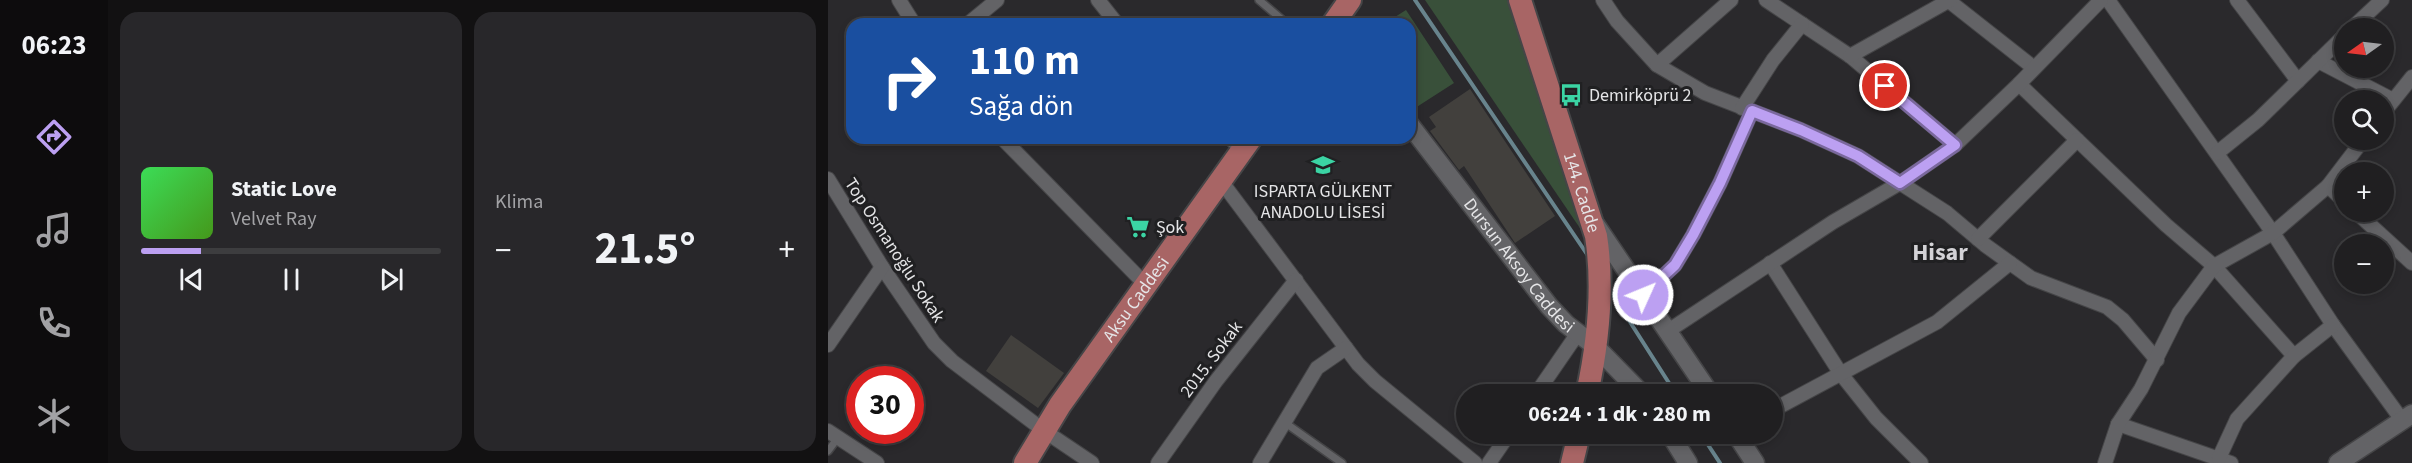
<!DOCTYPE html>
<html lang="tr">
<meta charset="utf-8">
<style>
:root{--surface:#201f21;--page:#28272a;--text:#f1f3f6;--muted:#a2a2a5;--line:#3d3d3f;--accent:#bca0f2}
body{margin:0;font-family:"Source Sans 3",sans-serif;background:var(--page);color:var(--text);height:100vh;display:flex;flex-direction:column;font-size:22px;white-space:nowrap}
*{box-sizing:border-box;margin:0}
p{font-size:20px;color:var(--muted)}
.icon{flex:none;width:33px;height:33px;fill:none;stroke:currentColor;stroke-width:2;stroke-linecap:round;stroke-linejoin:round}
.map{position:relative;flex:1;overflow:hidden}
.details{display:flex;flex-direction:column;gap:12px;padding:12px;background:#121112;width:720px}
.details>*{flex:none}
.guide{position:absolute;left:18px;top:18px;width:570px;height:126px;border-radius:18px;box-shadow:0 3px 9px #0003,0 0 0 2px var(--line);background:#1a4fa0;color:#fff;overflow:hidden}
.needle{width:39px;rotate:256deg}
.tools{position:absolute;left:1506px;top:18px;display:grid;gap:12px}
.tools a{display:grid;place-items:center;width:60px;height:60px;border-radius:50%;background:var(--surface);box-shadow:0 3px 9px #0003,0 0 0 2px var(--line);font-size:30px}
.speed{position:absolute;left:18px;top:366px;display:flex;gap:12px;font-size:30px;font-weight:700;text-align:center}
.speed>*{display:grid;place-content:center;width:78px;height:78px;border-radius:50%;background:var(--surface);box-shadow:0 3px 9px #0003,0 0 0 2px var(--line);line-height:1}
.speed .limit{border:9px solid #d22;background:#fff;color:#111}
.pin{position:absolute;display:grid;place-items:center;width:51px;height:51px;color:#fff;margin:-26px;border:3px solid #fff;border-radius:50%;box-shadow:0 2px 6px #0007}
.me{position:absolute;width:66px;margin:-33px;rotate:46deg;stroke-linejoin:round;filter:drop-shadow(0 0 4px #0008)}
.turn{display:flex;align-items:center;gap:21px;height:126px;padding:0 24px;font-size:27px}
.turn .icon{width:78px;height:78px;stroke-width:2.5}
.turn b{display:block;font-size:42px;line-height:51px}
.big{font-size:45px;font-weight:700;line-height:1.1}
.details .widget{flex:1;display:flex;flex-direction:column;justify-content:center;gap:9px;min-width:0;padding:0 21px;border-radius:18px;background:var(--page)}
.song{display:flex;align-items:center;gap:18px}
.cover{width:72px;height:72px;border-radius:9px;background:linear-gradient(135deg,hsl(130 70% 55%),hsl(100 70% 35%))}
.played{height:6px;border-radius:3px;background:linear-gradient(90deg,var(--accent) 20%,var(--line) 20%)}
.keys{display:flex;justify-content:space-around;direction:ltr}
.heat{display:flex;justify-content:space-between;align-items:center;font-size:33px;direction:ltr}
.details .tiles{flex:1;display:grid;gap:12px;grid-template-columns:repeat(2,1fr)}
.trip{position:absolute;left:628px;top:384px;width:327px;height:60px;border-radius:30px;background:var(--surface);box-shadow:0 3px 9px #0003,0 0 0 2px var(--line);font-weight:700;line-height:60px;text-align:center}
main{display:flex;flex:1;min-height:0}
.menu{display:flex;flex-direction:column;width:108px;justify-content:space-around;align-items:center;background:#0d0c0d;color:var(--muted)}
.menu .icon{width:42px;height:42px}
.menu .selected{color:var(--accent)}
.menu b{font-size:27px;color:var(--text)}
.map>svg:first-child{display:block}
.green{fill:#39503a}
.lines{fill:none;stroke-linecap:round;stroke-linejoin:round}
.stream{stroke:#68848d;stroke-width:4}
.building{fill:#42403d}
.service-casing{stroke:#454547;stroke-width:10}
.minor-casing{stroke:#454547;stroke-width:16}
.tertiary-casing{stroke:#454547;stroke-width:21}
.primary-casing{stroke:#454547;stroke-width:26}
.service{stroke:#636366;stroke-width:7}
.minor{stroke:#636366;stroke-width:14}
.tertiary{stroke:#636366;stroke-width:18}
.primary{stroke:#a86565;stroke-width:22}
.route-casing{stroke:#7a689d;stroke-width:15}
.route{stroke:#bca0f2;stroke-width:10}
.labels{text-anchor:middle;stroke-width:6;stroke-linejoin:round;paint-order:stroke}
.poi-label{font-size:18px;fill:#e5e5e7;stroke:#202022;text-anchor:start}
.street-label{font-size:18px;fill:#e5e5e7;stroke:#202022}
.district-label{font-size:24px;font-weight:bold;fill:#d3d2d6;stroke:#202022}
</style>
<main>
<nav class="menu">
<b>06:23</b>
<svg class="icon selected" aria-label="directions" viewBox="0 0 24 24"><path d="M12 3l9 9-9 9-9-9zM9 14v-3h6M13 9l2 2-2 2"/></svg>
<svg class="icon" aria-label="music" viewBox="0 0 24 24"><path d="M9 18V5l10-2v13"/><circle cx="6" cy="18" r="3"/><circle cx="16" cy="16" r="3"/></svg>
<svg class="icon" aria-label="phone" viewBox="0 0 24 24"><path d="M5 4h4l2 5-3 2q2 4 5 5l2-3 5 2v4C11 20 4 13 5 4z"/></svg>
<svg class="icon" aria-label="climate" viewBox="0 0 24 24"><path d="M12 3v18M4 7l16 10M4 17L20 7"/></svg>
</nav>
<section class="details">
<div class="tiles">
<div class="widget">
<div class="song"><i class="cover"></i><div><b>Static Love</b><p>Velvet Ray</p></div></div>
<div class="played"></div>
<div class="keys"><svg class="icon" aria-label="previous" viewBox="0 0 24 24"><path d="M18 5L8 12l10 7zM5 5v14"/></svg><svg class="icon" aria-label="pause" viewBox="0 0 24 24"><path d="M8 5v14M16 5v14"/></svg><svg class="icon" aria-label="next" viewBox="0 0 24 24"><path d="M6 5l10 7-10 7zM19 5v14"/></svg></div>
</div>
<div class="widget"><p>Klima</p>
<div class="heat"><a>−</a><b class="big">21.5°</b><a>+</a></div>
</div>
</div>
</section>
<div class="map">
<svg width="1584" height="463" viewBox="0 0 1584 463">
<rect width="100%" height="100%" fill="#2a292c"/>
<g class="green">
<path d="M597,0H680L758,237Z"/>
<path d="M578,10L626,83L584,110L582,107V24H556Z"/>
</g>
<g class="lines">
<g class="stream">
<path d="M587,0L761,257"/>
<path d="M781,289L848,394"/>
<path d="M873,434L892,463"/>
</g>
</g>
<g class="building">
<path d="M642,89L727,216L687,243L636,166L631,170L602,131L608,127L601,117Z"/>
<path d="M183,335L236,373L210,408L158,371Z"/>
</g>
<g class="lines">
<g class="service-casing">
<g id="service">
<path d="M431,0L459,24"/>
<path d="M456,422L514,463"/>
<path d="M0,451L9,439"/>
</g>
</g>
<g class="minor-casing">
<g id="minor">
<path d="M71,0L86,24"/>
<path d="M270,0L289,24"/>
<path d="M775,0L789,21L829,65L877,93L973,130L1030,156L1119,213L1157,245L1203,278L1279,307L1295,320L1329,360"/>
<path d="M938,0L1022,56L1127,145"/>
<path d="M1280,0L1445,233L1505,325L1574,420"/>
<path d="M1409,0L1470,81"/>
<path d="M1121,1L1206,68"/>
<path d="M140,24L169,0"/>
<path d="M1524,28L1554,0"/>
<path d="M1022,56L1122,0"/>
<path d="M1490,61L1565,100"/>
<path d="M829,65L903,0"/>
<path d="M1191,84L1338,225L1386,266L1466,356"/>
<path d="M914,108L945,60L974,24"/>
<path d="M1556,112L1584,77"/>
<path d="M174,138L318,285"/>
<path d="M402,138L415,150"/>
<path d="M1389,153L1430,120L1516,36"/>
<path d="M0,179L54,267L106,343L124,361L215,430L264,463"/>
<path d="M393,181L530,364L547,381L647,463"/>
<path d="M1500,186L1516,201"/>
<path d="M1528,212L1584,263"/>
<path d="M1150,239L1249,140"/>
<path d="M942,263L1013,374L1048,418L1093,463"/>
<path d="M815,295L847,265L865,235L892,183L924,111"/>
<path d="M840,331L1005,222L1072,183L1127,145L1191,84L1273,0"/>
<path d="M0,345L54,267"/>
<path d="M708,394L750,333"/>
<path d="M945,410L1109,322L1182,263"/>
<path d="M1290,424L1403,463"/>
<path d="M0,431L49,463"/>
<path d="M1391,458L1409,419L1466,356L1505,325"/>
<path d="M330,463L388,381L468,280"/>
<path d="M432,463L489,368L518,348"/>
<path d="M661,463L681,434"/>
<path d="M1277,463L1290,424L1313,389L1351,313L1386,266L1445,233L1500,186L1535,140"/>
</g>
</g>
<g class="tertiary-casing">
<g id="tertiary">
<path id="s1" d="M582,125L721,306L738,324L767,346L814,394"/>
<path d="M767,224L882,394"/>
<path d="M842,434L860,463"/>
<path d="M908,434L927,463"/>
<path d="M1510,463L1584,414"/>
</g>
</g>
<g class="primary-casing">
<g id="primary">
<path id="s2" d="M692,0L768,236C776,288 770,343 759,394"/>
<path d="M505,24L522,0"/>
<path id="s3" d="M197,463L232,405L423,138"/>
<path d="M744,463L751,434"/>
</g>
</g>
<use href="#service" class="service"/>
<use href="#minor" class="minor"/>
<use href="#tertiary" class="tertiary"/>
<use href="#primary" class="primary"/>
</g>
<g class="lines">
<g class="route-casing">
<path id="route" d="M815,295L847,265L865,235L892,183L924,111L973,130L1030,156L1072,183L1127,145L1057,86"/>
</g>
<use href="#route" class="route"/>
</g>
<defs>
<g id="bus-bare" transform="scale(1.8)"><path d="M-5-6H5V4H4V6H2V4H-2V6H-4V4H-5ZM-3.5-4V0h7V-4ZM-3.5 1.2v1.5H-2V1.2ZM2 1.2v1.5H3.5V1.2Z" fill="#3bd4a4" stroke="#202022" stroke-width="2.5" paint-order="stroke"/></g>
<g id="school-bare" transform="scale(1.8)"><path d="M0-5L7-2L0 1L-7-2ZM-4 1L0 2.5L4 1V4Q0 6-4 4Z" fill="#3bd4a4" stroke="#202022" stroke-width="2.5" paint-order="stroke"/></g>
<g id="supermarket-bare" transform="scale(1.8)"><path d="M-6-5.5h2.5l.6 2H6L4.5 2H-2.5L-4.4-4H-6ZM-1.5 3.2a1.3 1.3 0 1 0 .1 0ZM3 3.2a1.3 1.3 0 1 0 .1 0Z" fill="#3bd4a4" stroke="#202022" stroke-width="2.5" paint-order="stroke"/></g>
</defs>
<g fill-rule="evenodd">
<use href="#bus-bare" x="743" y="95"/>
<use href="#school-bare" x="495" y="165"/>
<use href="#supermarket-bare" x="310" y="227"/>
</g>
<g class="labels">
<g class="poi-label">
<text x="761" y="101">Demirköprü 2</text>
<text x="495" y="197" text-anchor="middle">ISPARTA GÜLKENT<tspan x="495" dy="21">ANADOLU LİSESİ</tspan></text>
<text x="328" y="233">Şok</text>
</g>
<g class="street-label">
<text dy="6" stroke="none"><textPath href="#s2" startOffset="202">144. Cadde</textPath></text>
<text transform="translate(67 250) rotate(57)" y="6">Top Osmanoğlu Sokak</text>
<text dy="6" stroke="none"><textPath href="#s1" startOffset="178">Dursun Aksoy Caddesi</textPath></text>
<text dy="6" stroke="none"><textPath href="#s3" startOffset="198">Aksu Caddesi</textPath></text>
<text transform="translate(383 359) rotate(-53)" y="6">2015. Sokak</text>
</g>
<g class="district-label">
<text x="1112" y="260">Hisar</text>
</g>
</g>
</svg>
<div class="tools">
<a><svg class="needle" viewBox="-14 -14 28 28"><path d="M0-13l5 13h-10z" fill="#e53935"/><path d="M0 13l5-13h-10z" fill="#a2a2a5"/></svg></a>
<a><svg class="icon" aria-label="search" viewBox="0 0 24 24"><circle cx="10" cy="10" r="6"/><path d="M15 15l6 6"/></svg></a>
<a>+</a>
<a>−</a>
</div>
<div class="speed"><div class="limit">30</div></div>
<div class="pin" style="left:1057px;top:86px;background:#d93025"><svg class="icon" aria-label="arrive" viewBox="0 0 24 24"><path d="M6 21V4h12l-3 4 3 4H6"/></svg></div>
<svg class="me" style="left:815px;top:295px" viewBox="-20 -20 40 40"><circle r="17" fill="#bca0f2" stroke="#fff" stroke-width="3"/><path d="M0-11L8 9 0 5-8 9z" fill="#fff"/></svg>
<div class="trip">06:24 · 1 dk · 280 m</div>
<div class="guide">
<div class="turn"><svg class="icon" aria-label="right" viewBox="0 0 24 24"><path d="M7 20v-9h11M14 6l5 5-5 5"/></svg><div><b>110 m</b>Sağa dön</div></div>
</div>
</div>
</main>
